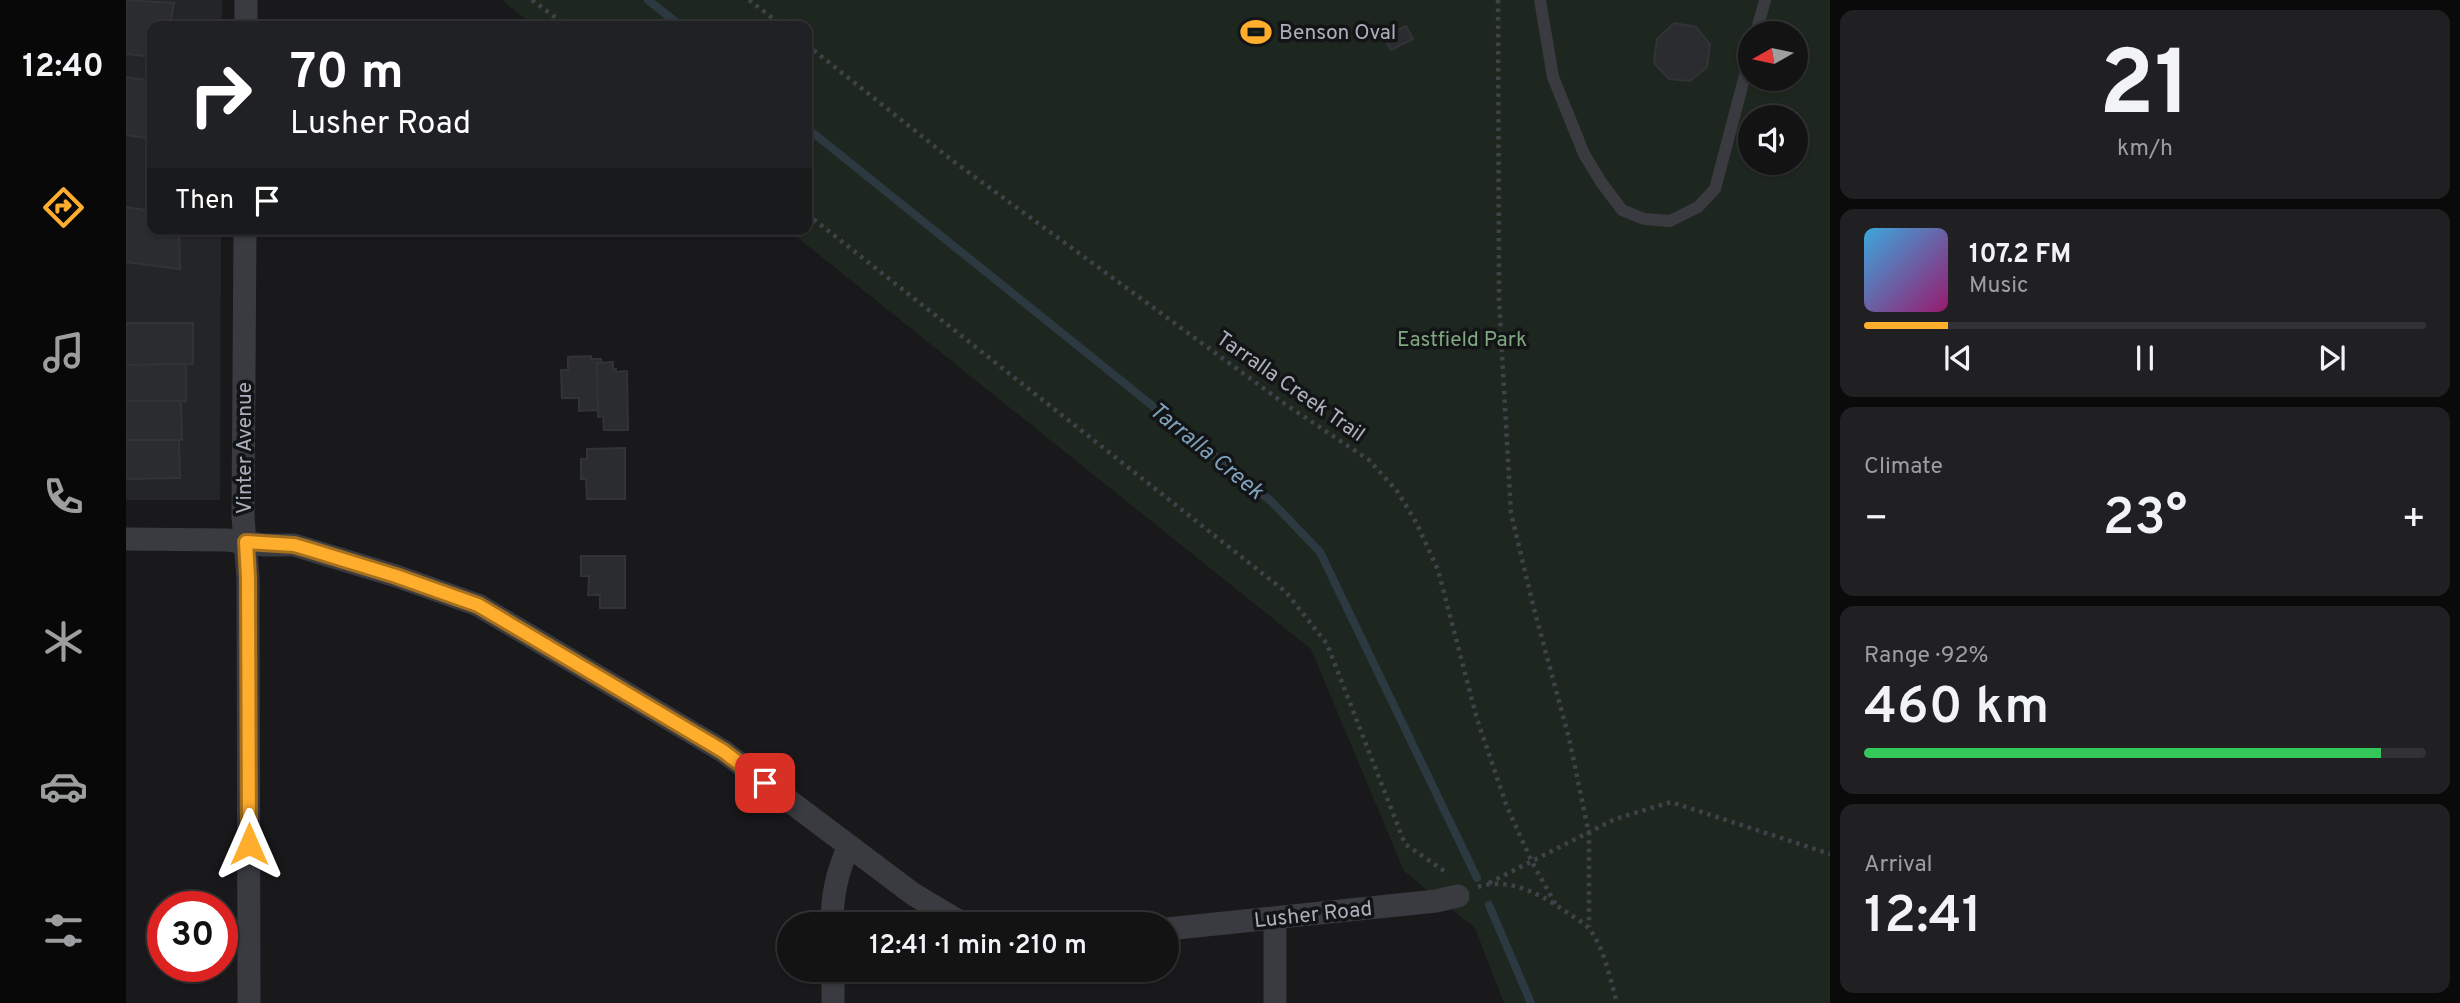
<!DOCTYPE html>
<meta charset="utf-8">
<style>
:root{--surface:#131314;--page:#202022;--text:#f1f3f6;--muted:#9d9ea0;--line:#323234;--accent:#ffad2d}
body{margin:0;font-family:Overpass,sans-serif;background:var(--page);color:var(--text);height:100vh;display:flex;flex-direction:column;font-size:26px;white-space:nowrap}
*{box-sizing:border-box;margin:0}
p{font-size:23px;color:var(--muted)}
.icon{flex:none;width:38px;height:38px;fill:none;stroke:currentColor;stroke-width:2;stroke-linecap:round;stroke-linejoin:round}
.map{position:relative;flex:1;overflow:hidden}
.panel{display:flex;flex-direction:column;gap:10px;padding:10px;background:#0a0a0b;width:630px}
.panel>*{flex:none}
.top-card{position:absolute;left:21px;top:21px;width:665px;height:214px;border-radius:14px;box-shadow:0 2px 5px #0004,0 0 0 2px var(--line);background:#202124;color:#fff;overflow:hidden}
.needle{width:46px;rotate:261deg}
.buttons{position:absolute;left:1612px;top:21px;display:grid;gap:14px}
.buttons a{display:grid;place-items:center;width:70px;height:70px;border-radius:50%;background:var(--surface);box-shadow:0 2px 5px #0004,0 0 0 2px var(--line);font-size:35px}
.speed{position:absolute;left:21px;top:891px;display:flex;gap:14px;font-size:35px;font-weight:700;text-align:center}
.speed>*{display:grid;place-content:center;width:91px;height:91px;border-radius:50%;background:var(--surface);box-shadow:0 2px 5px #0004,0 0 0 2px var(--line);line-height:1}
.speed .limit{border:10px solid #d22;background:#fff;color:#111}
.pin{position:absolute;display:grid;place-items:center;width:60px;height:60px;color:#fff;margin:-30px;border-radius:14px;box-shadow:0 4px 10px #0006}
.me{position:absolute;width:77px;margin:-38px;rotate:0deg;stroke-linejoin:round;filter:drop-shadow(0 0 5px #0008)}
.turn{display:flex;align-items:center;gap:24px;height:147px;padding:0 28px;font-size:32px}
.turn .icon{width:91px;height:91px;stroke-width:2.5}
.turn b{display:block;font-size:49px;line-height:60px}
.then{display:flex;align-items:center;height:66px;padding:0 28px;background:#0003;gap:14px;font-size:26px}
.big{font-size:52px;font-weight:600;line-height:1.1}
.panel .widget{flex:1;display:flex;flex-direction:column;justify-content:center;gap:10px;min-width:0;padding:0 24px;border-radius:14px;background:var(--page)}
.panel .dial{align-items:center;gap:0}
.dial b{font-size:91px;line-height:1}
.song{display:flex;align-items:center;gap:21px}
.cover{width:84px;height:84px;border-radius:10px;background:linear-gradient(135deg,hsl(200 70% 55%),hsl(320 70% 35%))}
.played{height:7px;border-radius:4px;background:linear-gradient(90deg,var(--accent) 15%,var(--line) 15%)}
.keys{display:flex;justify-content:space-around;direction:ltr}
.heat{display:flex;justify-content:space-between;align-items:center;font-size:38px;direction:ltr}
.charge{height:10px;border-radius:5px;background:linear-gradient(90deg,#34c759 92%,var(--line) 0)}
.trip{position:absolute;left:651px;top:912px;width:402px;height:70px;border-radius:35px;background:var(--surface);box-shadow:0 2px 5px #0004,0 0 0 2px var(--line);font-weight:600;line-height:70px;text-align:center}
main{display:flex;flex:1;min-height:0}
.dock{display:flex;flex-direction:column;width:126px;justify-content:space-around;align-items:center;background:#080808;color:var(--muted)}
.dock .icon{width:49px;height:49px}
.dock .active{color:var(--accent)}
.dock b{font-size:32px;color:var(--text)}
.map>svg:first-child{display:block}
.built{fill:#242528}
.green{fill:#1e271f;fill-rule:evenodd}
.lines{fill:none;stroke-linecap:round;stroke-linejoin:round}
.stream{stroke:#2d3941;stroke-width:8}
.building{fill:#2b2c2f;stroke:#323337;stroke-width:2}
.path{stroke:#3f4248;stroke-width:4.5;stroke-dasharray:3.5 5;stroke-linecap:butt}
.lane{stroke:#393b41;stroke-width:12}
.street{stroke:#393b41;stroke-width:23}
.route-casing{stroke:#a6701d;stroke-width:18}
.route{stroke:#ffad2d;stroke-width:12}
.labels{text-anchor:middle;stroke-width:7;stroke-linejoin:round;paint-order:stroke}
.poi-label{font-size:21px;fill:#aab0bc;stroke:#131416;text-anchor:start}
.park-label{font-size:21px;fill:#7fa880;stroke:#131416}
.street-label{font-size:21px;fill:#aab0bc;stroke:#131416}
.water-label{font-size:23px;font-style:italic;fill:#7ea1ba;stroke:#131416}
</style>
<main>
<nav class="dock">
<b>12:40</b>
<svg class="icon active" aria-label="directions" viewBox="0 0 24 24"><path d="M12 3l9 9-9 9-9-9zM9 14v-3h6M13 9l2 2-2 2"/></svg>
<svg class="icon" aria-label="music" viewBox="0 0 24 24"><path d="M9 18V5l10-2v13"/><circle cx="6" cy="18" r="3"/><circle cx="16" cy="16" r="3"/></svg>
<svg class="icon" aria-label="phone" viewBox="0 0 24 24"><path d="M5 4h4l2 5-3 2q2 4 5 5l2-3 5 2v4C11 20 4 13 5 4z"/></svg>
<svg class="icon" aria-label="climate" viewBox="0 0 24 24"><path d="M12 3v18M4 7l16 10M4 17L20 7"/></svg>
<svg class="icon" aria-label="car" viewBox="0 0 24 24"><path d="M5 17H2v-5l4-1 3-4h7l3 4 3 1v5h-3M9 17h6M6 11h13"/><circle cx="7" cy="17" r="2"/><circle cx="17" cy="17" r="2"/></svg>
<svg class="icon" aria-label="filters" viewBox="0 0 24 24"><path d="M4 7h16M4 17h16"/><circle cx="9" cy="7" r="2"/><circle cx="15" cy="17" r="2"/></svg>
</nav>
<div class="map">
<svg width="1704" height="1003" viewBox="0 0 1704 1003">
<rect width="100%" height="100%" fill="#19191b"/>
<path class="built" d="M0,0H96V26H26V229H95L94,500H0Z"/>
<path class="green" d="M376,0H1704V1003H1378L1349,928L1278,871L1185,649L661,229H681V26H408ZM1624,33H1670V79H1624ZM1624,117H1670V163H1624Z"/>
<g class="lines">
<g class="stream">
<path d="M522,0L555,26"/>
<path d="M681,128L1146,502L1194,552L1351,878"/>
<path d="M1363,905L1405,1003"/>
</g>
</g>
<g class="building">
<path d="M0,0L48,3L44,26H26V57L0,54Z"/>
<path d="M1548,23L1570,27L1584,44L1581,67L1564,81L1543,79L1528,63L1531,39Z"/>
<path d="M1280,26L1287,39L1265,50L1258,37Z"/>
<path d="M0,77L26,81V139L0,135Z"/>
<path d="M0,207L26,211V229H53L54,269L0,262Z"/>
<path d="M0,323H67V364L0,365Z"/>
<path d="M465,356V359H475V363H471L472,410L453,411V398H436L435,370H442V357Z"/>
<path d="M487,362V369H490V372L501,371L502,430H478L477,416L472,417L471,363Z"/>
<path d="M60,364V401H0V365Z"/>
<path d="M0,401H55L56,440H0Z"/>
<path d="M0,440H53L54,478L0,479Z"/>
<path d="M499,448V499H461L460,479H455V459H461V449Z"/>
<path d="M455,556H499V608H474V595H462L463,576H455Z"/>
</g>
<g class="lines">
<g class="path">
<path d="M406,0L441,26"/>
<path d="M623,0L657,26"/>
<path d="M1372,0L1373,300L1385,513L1408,609L1443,738L1463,834V927"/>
<path d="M681,45L827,161L1159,404L1243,460L1271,491L1290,522L1312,570L1351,719L1381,807L1406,862L1430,905"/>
<path d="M681,214L1160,592L1201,644L1279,844L1321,873"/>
<path d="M1363,883L1489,819L1545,802L1704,854"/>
<path d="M1352,887C1384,876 1418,896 1443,914C1451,919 1460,924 1465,931C1479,951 1484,979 1491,1003"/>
</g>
<g class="lane">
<path d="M1414,0L1427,77L1458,154L1475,182L1496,210L1518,219L1544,221L1572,207L1589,189L1624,56"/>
<path d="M1630,33L1639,0"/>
</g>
<g class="street">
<path d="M120,26V0"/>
<path d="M119,229L117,517L122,578L123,1003"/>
<path d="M0,539L101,540L138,545H168L270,576L352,605L597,751L787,894L829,919L842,924"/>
<path d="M1149,919V1003"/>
<path d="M706,924C706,895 711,872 723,846"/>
<path d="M1041,929L1310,901L1332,896"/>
<path d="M707,970V1003"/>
</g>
</g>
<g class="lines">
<g class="route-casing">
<path id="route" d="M123,844L122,578L120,542L168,545L182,549L270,576L352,605L597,751L639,783"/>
</g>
<use href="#route" class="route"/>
</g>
<defs>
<g id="stadium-bare" transform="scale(2.415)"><path d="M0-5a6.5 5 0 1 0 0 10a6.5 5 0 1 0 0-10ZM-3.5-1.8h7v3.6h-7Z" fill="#ffad2d" stroke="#131416" stroke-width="2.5" paint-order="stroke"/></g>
</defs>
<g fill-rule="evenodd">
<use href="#stadium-bare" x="1130" y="32"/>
</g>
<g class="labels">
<g class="poi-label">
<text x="1153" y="39">Benson Oval</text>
</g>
<g class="park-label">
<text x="1336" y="346">Eastfield Park</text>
</g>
<g class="street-label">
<text transform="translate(1165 386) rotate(35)" y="7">Tarralla Creek Trail</text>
<text transform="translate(118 448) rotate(-90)" y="7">Vinter Avenue</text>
<text transform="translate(1187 914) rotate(-6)" y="7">Lusher Road</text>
</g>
<g class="water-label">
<text transform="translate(1081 450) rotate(39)" y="8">Tarralla Creek</text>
</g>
</g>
</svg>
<div class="buttons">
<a><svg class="needle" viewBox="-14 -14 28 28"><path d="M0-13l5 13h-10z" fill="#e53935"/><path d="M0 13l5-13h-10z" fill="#9d9ea0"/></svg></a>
<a><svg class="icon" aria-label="sound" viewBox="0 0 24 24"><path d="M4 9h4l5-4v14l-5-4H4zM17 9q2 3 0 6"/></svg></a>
</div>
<div class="speed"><div class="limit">30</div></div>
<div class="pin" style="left:639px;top:783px;background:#d93025"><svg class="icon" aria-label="arrive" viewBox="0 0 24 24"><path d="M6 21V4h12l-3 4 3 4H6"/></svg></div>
<svg class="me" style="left:123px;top:844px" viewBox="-20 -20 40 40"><path d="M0-17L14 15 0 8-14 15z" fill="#ffad2d" stroke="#fff" stroke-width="4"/></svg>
<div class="trip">12:41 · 1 min · 210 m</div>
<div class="top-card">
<div class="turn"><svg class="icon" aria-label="right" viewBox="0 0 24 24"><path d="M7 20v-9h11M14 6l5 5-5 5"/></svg><div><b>70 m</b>Lusher Road</div></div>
<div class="then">Then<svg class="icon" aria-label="arrive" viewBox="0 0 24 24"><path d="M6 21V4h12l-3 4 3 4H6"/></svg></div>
</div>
</div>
<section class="panel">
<div class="widget dial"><b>21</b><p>km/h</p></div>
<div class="widget">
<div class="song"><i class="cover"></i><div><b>107.2 FM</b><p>Music</p></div></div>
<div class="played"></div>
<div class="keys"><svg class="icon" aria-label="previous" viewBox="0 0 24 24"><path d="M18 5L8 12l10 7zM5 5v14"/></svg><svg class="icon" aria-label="pause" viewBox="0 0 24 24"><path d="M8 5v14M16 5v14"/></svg><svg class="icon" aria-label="next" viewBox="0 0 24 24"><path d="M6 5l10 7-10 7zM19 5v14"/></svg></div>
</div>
<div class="widget"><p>Climate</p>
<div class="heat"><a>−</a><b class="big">23°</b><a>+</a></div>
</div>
<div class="widget"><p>Range · 92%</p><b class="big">460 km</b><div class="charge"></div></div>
<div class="widget"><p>Arrival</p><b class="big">12:41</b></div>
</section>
</main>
